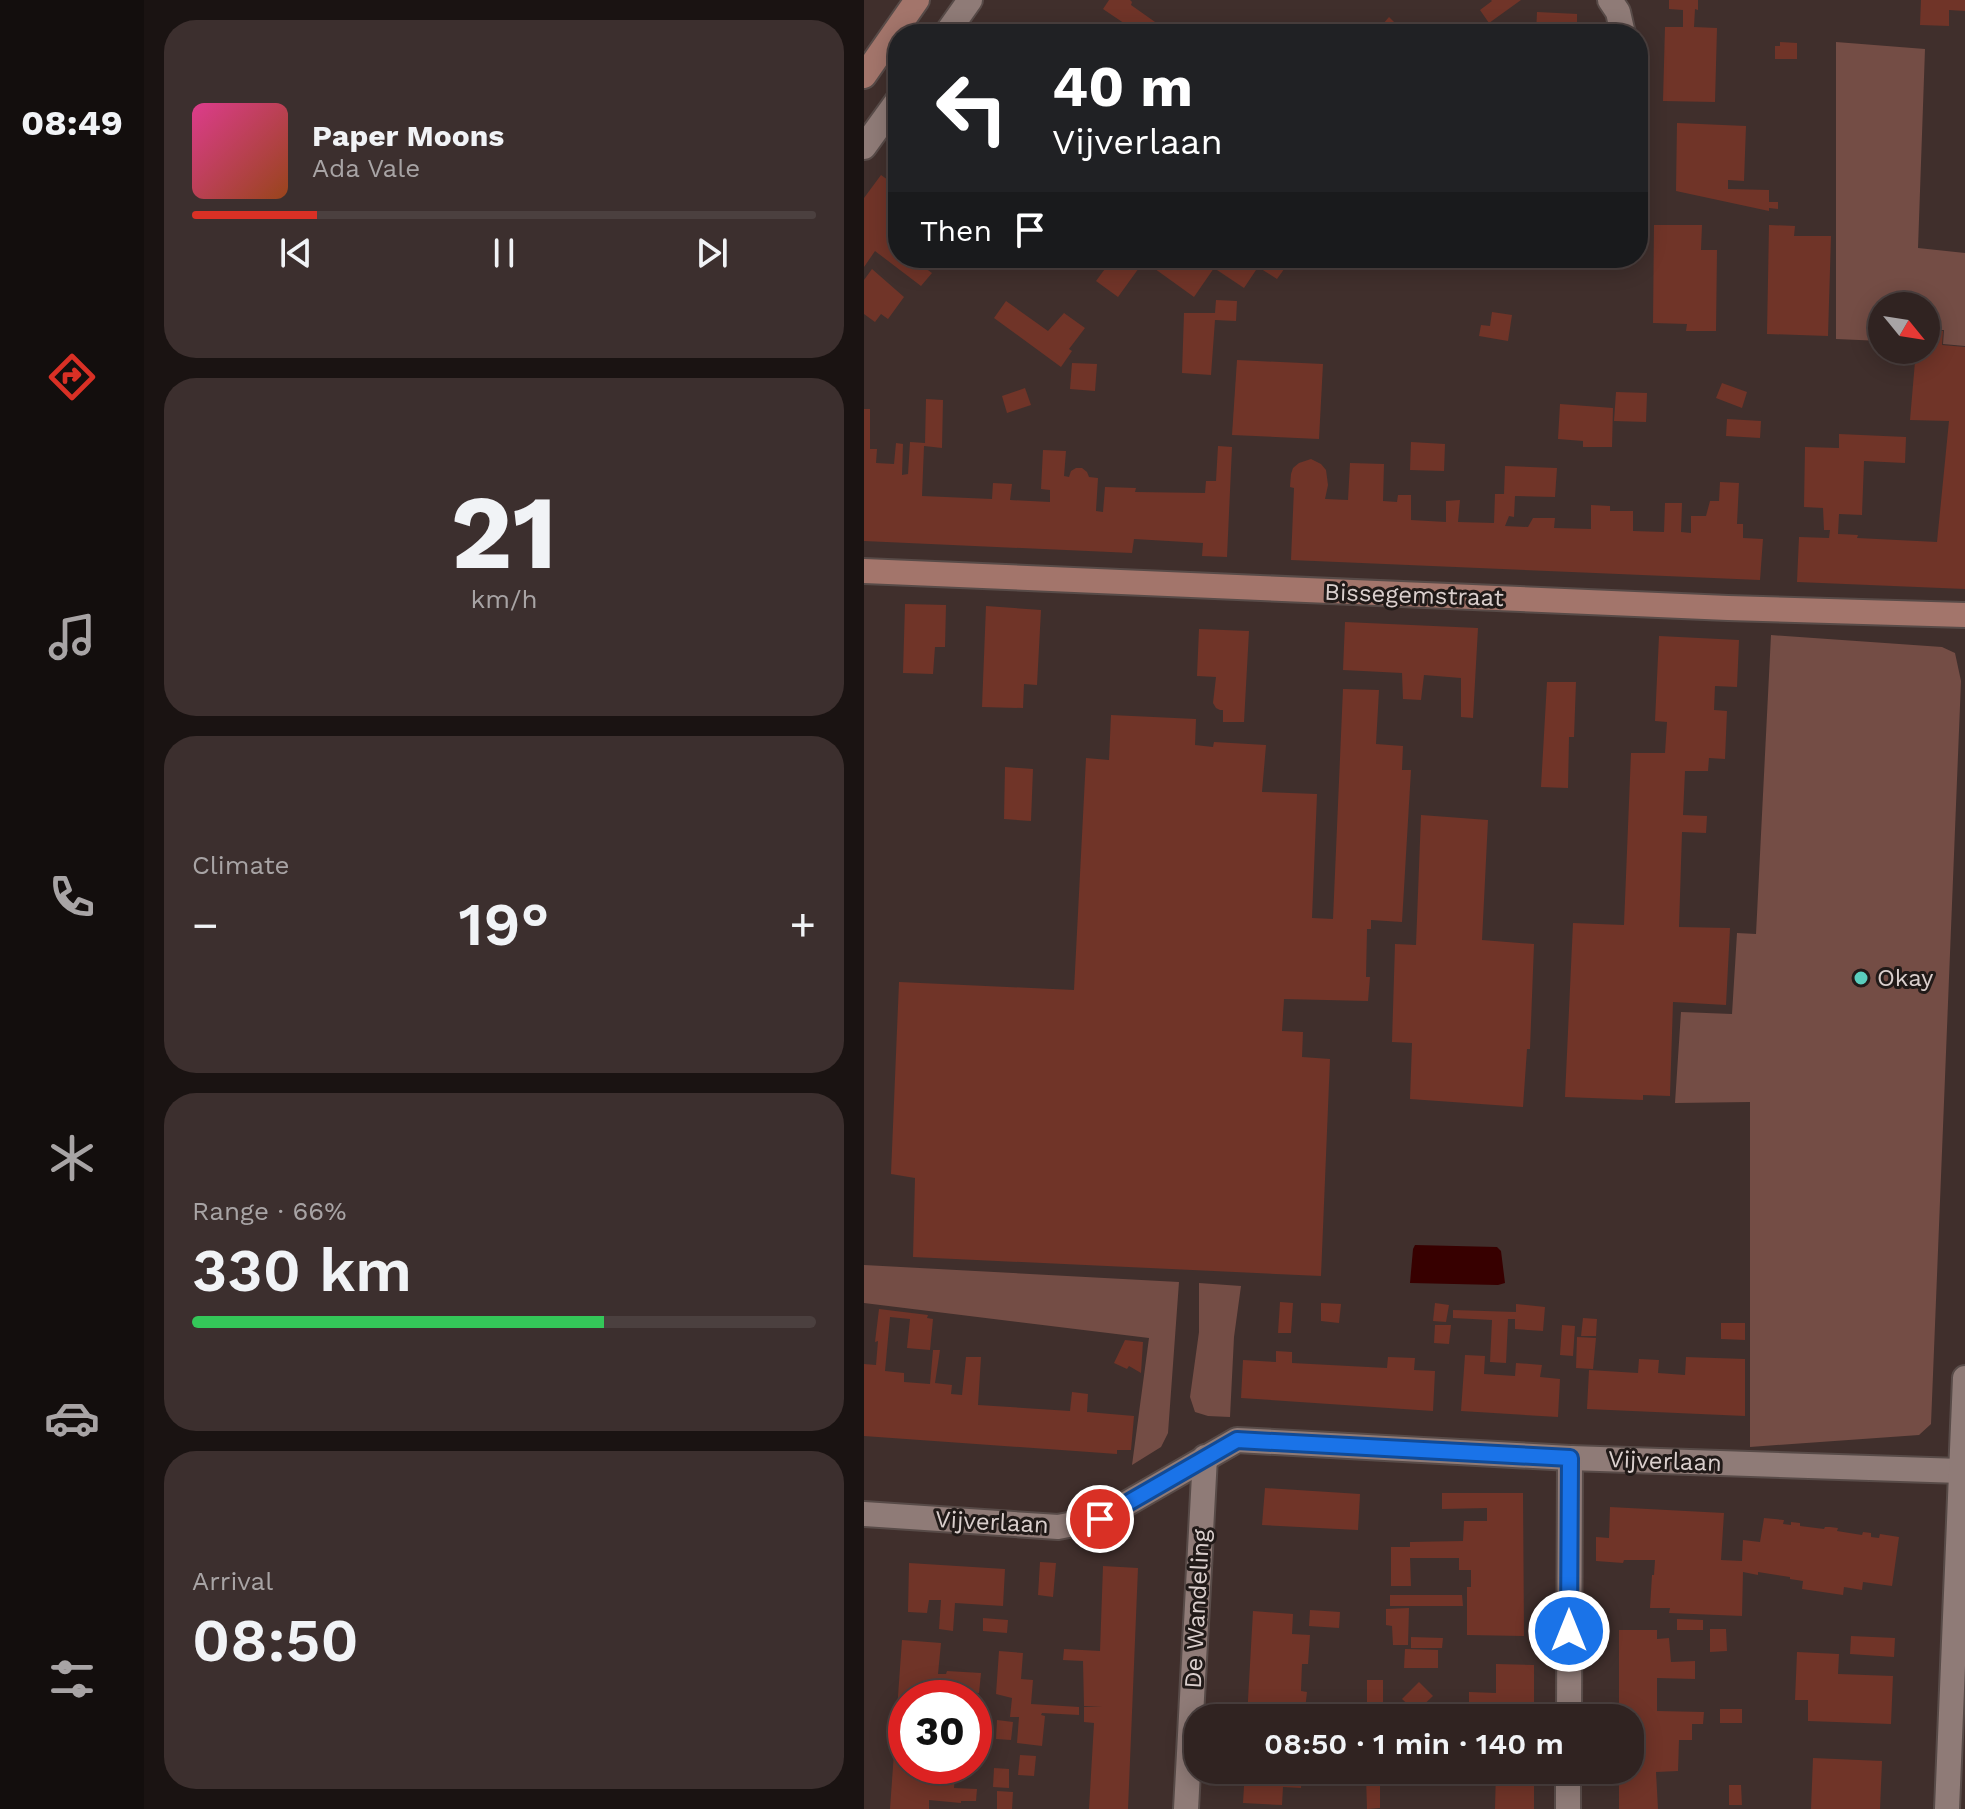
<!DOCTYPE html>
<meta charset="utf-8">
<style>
:root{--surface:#302321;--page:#3c2f2e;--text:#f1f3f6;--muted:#a8a4a5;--line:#4b403f;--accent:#d93025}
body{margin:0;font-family:"Work Sans",sans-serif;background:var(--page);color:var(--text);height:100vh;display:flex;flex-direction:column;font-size:30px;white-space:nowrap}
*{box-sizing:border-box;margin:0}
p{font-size:26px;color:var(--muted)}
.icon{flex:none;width:44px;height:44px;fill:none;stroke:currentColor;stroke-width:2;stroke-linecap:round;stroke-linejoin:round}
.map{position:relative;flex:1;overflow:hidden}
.sheet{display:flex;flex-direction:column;gap:20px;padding:20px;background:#1a1312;width:720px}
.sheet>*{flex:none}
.guide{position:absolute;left:24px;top:24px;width:760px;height:244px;border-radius:32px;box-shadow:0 4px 20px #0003,0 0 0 2px var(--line);background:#202124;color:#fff;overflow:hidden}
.needle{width:52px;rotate:120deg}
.buttons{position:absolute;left:1004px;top:292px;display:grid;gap:16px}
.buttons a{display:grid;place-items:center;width:72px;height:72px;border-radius:50%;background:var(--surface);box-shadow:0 4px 20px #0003,0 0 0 2px var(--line);font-size:40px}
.speed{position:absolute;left:24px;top:1680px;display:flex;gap:16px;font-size:40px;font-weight:700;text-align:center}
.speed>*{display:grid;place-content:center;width:104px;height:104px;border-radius:50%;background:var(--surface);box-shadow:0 4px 20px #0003,0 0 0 2px var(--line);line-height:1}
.speed .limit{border:12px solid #d22;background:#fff;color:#111}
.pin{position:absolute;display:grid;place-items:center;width:68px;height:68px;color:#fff;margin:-34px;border:4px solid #fff;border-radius:50%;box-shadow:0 2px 8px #0007}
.me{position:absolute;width:88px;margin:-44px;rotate:0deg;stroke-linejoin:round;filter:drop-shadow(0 0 6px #0008)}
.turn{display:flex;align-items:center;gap:28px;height:168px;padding:0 32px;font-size:36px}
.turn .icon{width:104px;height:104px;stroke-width:2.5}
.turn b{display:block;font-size:56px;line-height:68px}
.then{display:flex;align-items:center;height:76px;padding:0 32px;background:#0003;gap:16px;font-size:30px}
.big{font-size:60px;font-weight:600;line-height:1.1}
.sheet .card{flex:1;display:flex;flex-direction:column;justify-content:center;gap:12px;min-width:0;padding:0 28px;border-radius:32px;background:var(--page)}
.sheet .dial{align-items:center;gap:0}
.dial b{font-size:104px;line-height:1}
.song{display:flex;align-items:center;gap:24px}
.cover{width:96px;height:96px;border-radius:12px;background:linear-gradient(135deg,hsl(330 70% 55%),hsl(20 70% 35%))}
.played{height:8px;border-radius:4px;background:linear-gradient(90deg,var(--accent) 20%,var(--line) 20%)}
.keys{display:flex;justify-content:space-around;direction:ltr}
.heat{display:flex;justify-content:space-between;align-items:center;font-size:44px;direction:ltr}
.charge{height:12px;border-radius:6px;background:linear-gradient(90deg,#34c759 66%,var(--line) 0)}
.trip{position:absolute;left:320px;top:1704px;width:460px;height:80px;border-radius:32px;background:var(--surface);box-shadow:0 4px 20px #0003,0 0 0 2px var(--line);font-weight:600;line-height:80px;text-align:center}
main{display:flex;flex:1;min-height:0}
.tabs{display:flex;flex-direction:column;width:144px;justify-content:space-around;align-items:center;background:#130e0d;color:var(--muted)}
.tabs .icon{width:56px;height:56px}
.tabs .active{color:var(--accent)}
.tabs b{font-size:36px;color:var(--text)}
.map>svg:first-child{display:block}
.green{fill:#744d45}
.water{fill:#370000}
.building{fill:#703428}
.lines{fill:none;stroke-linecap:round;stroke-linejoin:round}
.street-casing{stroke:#584b48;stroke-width:28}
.secondary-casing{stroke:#584b48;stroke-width:28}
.street{stroke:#8f7b77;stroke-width:24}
.secondary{stroke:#a3756b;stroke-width:24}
.route-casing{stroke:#114b97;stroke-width:20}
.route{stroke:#1a73e8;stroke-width:14}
.poi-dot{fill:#5acebd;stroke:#211a18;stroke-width:3}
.labels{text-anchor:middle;stroke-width:6;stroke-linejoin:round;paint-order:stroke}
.street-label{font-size:24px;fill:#dacfcd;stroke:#211a18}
.poi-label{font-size:24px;fill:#dacfcd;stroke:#211a18;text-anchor:start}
</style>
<main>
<nav class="tabs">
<b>08:49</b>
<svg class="icon active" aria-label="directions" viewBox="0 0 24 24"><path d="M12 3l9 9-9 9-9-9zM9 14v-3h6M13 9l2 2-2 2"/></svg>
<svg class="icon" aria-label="music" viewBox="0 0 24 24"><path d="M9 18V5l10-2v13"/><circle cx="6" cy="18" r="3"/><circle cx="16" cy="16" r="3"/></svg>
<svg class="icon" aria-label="phone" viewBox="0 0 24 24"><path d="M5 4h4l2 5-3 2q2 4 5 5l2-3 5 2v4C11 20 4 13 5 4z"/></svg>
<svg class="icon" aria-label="climate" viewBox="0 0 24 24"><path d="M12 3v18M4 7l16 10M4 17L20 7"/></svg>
<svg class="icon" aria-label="car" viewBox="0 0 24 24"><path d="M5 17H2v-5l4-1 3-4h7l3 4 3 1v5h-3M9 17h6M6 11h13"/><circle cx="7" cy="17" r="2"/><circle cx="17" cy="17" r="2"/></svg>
<svg class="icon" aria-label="filters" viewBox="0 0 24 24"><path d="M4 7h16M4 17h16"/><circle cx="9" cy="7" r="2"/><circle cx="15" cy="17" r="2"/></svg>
</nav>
<section class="sheet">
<div class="card">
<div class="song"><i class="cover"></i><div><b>Paper Moons</b><p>Ada Vale</p></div></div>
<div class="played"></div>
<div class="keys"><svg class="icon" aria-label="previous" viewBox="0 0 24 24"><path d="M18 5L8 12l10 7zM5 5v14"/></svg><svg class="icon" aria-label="pause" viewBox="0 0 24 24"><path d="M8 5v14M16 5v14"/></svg><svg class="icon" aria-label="next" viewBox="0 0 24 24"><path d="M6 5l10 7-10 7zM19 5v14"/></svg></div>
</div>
<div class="card dial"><b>21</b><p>km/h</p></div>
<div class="card"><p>Climate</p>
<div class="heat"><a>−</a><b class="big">19°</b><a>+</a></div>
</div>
<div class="card"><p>Range · 66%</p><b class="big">330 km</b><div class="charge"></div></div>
<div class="card"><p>Arrival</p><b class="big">08:50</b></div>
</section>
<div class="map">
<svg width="1101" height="1809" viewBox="0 0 1101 1809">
<rect width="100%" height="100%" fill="#402f2c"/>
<g class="green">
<path d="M972,42L1061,49L1054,248L1101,253V346L1079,344L1080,330H1062V306H1018V341L972,339Z"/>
<path d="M907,635L1078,647L1091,653L1097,681L1067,1424L1055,1435L886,1447V1102L811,1103L817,1012L868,1014L873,933L892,934Z"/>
<path d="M0,1265L315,1282L304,1433L297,1447L268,1465L285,1338L0,1303Z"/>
<path d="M335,1283L377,1286L370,1337L366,1417L344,1416L331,1412L326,1397L335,1332Z"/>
</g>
<path class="water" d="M551,1245L633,1247L637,1251L641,1283L634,1285L546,1283L549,1249Z"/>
<g class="building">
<path d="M245,0H266L268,2L267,5L308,34H276L239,9Z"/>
<path d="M627,0H657L625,23L616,10L628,1Z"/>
<path d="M805,0H834V10L831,9L830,27L853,28L851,102L799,101L801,27H819V10L805,9Z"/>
<path d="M1057,0H1101V11L1085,10V26L1056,25Z"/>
<path d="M673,12L713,14V34H672Z"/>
<path d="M525,17L535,27L528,34H514L512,32Z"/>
<path d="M916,42L933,43V59H911V46H916Z"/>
<path d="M813,123L882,126L880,181L864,180V189L905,190V202H914V209L905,208V211L812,191Z"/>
<path d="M17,175L34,187V258H52L50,260L68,273L57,286L11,251L0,267V198Z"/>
<path d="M790,225H838L837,250H853L852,331H822L823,324L789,323Z"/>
<path d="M905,225L931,226L930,236H967L964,336L903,334Z"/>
<path d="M249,258H428L413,279L394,267L380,288L350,268L330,297L280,261L254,297L232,281Z"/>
<path d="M8,269L40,297L24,319L17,314L11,322L0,314V280Z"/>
<path d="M352,300L373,301L372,321L351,320L347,375L318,373L320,313H351Z"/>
<path d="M142,301L184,331L200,313L221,328L205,349L208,351L197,367L130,318Z"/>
<path d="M628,312L648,315L644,341L615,336L617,325L626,326Z"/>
<path d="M1062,330L1079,331L1078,345L1101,347V589L933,582L935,537L965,538L966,530H960L959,508L940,507L941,447L975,448V434L1042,437L1041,463L1000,461L998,515L975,514L974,534L994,535L993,538L1073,542L1085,421L1046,420L1052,350H1062Z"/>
<path d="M373,360L459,364L455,439L368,435Z"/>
<path d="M208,363L233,364L231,391L206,389Z"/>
<path d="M858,383L883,392L878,408L852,398Z"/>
<path d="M161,388L167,405L143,413L138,396Z"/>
<path d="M752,392L783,393L782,422L750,421Z"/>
<path d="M62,399L79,400L78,448L60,446L58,496L128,499L129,483L148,484L146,500L186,502V490L177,489L179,450L202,451L200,476L205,477L207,471L212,468H218L223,472L225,477L234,478L232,511L239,512L241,487L272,488L271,492L341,493L342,481H352L354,446L368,447L363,557L338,556L339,543L270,539L268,553L0,541V409H6V449H13L12,463L30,464L32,443L39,444L38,475L44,474L46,442L61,443Z"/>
<path d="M696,404L749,408L748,447H719V441L694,439Z"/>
<path d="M863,419L897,421L896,438L862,436Z"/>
<path d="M547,442L581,444L580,471L546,470Z"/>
<path d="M447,459L457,464L462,470L464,485L461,499L484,500L486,463L520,464L519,501L533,502L534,495H547V520L582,522V501L596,500L594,522L630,523L631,494H640L641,466L693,468L691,497L651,496L650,517L645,516L641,526L664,527L669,518H691L690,528L727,529V505L746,506V511H769V531L800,532L801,503H818L817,532L827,533V516H842L846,501H855L856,482L875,483L873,524H879V538L899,539L896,580L427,560L430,488L426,487L427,474L429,468L435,463Z"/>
<path d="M41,604L82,605L81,647H71L69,674L39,673Z"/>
<path d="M122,606L177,610L173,685L160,684L159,708L118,707Z"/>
<path d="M481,622L614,628L609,718L597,717V678L560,675L557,700L539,699L538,673L479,670Z"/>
<path d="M335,629L385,631L380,722H359V710H356L352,708L349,703L352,677L333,676Z"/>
<path d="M795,636L875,640L873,687L851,686L850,710L863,711L861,759L845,758L844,771H821L819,815L843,816L842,833L818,832L815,927L866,928L862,1005L809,1002L806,1096L779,1095V1100L701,1097L709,923L760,925L767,753H801L803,722L791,721Z"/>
<path d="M683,682H712L710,737H705L704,788L677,787Z"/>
<path d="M479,689L515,690L512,744L539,746L538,770H547L538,922L507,920V929H503L502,977H506L504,1001L420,999L418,1031L439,1032L438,1057L466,1059L457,1276L49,1257L51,1178L27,1174L35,982L210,990L222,758L245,760L247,715L332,719L331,745L349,747L350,742L402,745L398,792L453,794L448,918L469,919Z"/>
<path d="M141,767L169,769L167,821L140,819Z"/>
<path d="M557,815L624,820L618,940L670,944L666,1049H663L659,1107L546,1099L548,1043L528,1042L531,944L552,945Z"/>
<path d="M416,1302L429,1303L427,1333H414Z"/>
<path d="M457,1303L477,1304L475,1323L457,1321Z"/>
<path d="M571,1303L585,1305L582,1322L569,1321Z"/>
<path d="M652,1304L681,1307L679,1331L651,1329V1319H644L642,1363L626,1362L628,1320L589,1318V1310L652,1312Z"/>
<path d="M15,1309L64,1315L63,1318L69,1319L66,1350L43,1348L46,1319L26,1317L21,1371L40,1373V1382L66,1384L69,1350H76L71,1383L88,1385L87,1394L98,1395L102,1357H117L114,1405L206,1411L208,1392L224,1394L223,1412L270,1416L267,1450H253V1454L0,1436V1364L12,1365L14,1341L11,1342Z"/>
<path d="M719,1318L733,1319L732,1336H717Z"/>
<path d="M857,1323H881V1340L857,1339Z"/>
<path d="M571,1325H587L585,1344L570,1343Z"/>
<path d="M698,1325L711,1326L709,1356L696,1355Z"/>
<path d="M713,1337L732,1338L729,1369L712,1368Z"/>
<path d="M261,1340L279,1342L277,1373L265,1366L263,1369L250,1363Z"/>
<path d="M412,1351L428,1352V1363L523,1368L524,1357L551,1358L550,1370L571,1371L569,1411L377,1398L379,1360L412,1362Z"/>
<path d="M601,1355L621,1356L620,1374L651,1376L652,1363L678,1365L676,1377L696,1379L694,1417L597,1411Z"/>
<path d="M822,1357L881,1359V1416L723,1409L725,1370L774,1373L775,1359L795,1360L794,1373L821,1375Z"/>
<path d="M401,1488L496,1494L494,1530L398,1525Z"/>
<path d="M578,1493H659L660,1636L603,1635V1587H607V1570H595V1558H546L547,1586H527V1547H546V1542L599,1541L600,1521H623V1508L578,1509Z"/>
<path d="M746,1507L860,1513L857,1560L878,1561L879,1540L896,1542L900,1518L920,1520L919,1524L927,1525V1522L936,1523V1526L960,1529L961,1527H966L974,1528L973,1531L998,1535L999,1532L1007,1533V1537L1015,1538L1016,1534L1035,1537L1028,1586L999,1582L998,1590L980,1587L979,1595L938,1589L939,1581L926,1579V1577L894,1572V1575L879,1572L878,1616L805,1613L806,1608H786L788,1575H790L791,1560H760L759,1563L732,1561V1537L745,1538Z"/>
<path d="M176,1562L192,1563L189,1597L174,1595Z"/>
<path d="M45,1563L141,1569L139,1606L91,1603L89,1631L75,1629L77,1600H65L63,1613L44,1612Z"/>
<path d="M239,1566L274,1568L264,1809H225L230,1723L220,1722V1707H238L220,1706L219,1661L199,1660L200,1649L236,1651Z"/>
<path d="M526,1595H598L599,1606H526Z"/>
<path d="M545,1608L544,1645H529L528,1626L522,1625V1609Z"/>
<path d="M446,1610L476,1612L475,1628L445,1626Z"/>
<path d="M389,1611L429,1614L428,1634L446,1635L444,1664H438L437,1691L443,1692L441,1710L446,1711V1718H383Z"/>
<path d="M119,1618L144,1620L143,1633L119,1631Z"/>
<path d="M813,1619L839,1620V1630H813Z"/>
<path d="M846,1629H862L863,1651L846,1652Z"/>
<path d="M755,1630H793V1639L805,1638L807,1662L831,1661V1679L793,1678V1711L840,1712L839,1724H828V1740H815L814,1771L792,1772L794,1809H755V1770H766V1718H755Z"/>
<path d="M987,1636L1031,1638L1030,1657L986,1654Z"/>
<path d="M547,1637L579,1638L578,1648H547Z"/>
<path d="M38,1640L77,1643L74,1674H82L83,1671L117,1673L115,1693L86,1692V1698H42V1766H92L90,1788L113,1789L112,1801H97V1803L65,1800V1809H26Z"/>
<path d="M541,1649L574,1650V1668H540Z"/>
<path d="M135,1651L159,1653L157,1679L169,1680L167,1704L215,1707V1715L178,1713L177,1715L181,1716L178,1746L153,1743L155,1717H146L148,1698L132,1694Z"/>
<path d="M933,1652L975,1654L974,1674L1029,1676L1027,1724L944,1721V1700H931Z"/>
<path d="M632,1664L670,1665V1718H602V1712H605V1692L632,1693Z"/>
<rect x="503" y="1680" width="16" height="24"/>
<path d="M555,1682L569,1696L552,1712L538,1699Z"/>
<rect x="856" y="1709" width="22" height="14"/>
<path d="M133,1720L149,1722L147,1740L132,1739Z"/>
<path d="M156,1755L172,1756L170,1776L154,1775Z"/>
<path d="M949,1758L1018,1761L1016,1809H947Z"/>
<path d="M130,1768L145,1769V1788L129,1787Z"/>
<path d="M381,1770H438L437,1788L419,1787L418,1805L379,1803Z"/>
<rect x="532" y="1770" width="15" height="11"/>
<path d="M632,1770H670V1809H631Z"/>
<path d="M502,1776H516V1808L503,1809Z"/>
<path d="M865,1785H877L878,1805H865Z"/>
<path d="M133,1791L149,1792L148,1809H133Z"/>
</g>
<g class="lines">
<g class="street-casing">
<g id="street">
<path d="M746,0L754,12L759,34"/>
<path d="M82,34L106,0"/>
<path d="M0,147L34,100"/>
<path d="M0,1514L194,1527L236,1519L373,1440L706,1458L1097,1471"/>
<path d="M705,1718L706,1458"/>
<path d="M322,1809L341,1457"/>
<path d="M704,1809V1770"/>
<path d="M1083,1809L1101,1378"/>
</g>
</g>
<g class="secondary-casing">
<g id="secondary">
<path d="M0,76L53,0"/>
<path d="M0,571L864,608L1101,615"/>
</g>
</g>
<use href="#street" class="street"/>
<use href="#secondary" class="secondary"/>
</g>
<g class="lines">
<g class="route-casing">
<path id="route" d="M236,1519L373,1440L706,1458L705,1631"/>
</g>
<use href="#route" class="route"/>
</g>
<circle class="poi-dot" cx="997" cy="978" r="8"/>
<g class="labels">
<g class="street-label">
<text transform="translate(550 595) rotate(2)" y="8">Bissegemstraat</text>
<text transform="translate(801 1461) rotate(2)" y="8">Vijverlaan</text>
<text transform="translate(128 1522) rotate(3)" y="8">Vijverlaan</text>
<text transform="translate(333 1609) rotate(-87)" y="8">De Wandeling</text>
</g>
<g class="poi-label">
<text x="1013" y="986">Okay</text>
</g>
</g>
</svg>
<div class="buttons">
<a><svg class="needle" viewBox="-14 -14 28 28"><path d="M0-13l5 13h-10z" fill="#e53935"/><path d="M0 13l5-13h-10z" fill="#a8a4a5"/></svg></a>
</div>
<div class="speed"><div class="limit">30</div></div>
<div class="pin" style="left:236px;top:1519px;background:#d93025"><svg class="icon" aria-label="arrive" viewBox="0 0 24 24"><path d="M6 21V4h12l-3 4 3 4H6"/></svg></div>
<svg class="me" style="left:705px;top:1631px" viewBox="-20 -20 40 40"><circle r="17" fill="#1a73e8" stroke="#fff" stroke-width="3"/><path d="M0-11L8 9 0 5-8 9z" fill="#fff"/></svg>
<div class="trip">08:50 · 1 min · 140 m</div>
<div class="guide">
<div class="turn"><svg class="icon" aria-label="left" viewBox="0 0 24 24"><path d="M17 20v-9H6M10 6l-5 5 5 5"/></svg><div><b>40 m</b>Vijverlaan</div></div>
<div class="then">Then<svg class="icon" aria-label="arrive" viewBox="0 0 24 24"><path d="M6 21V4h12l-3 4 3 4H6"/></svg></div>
</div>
</div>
</main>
